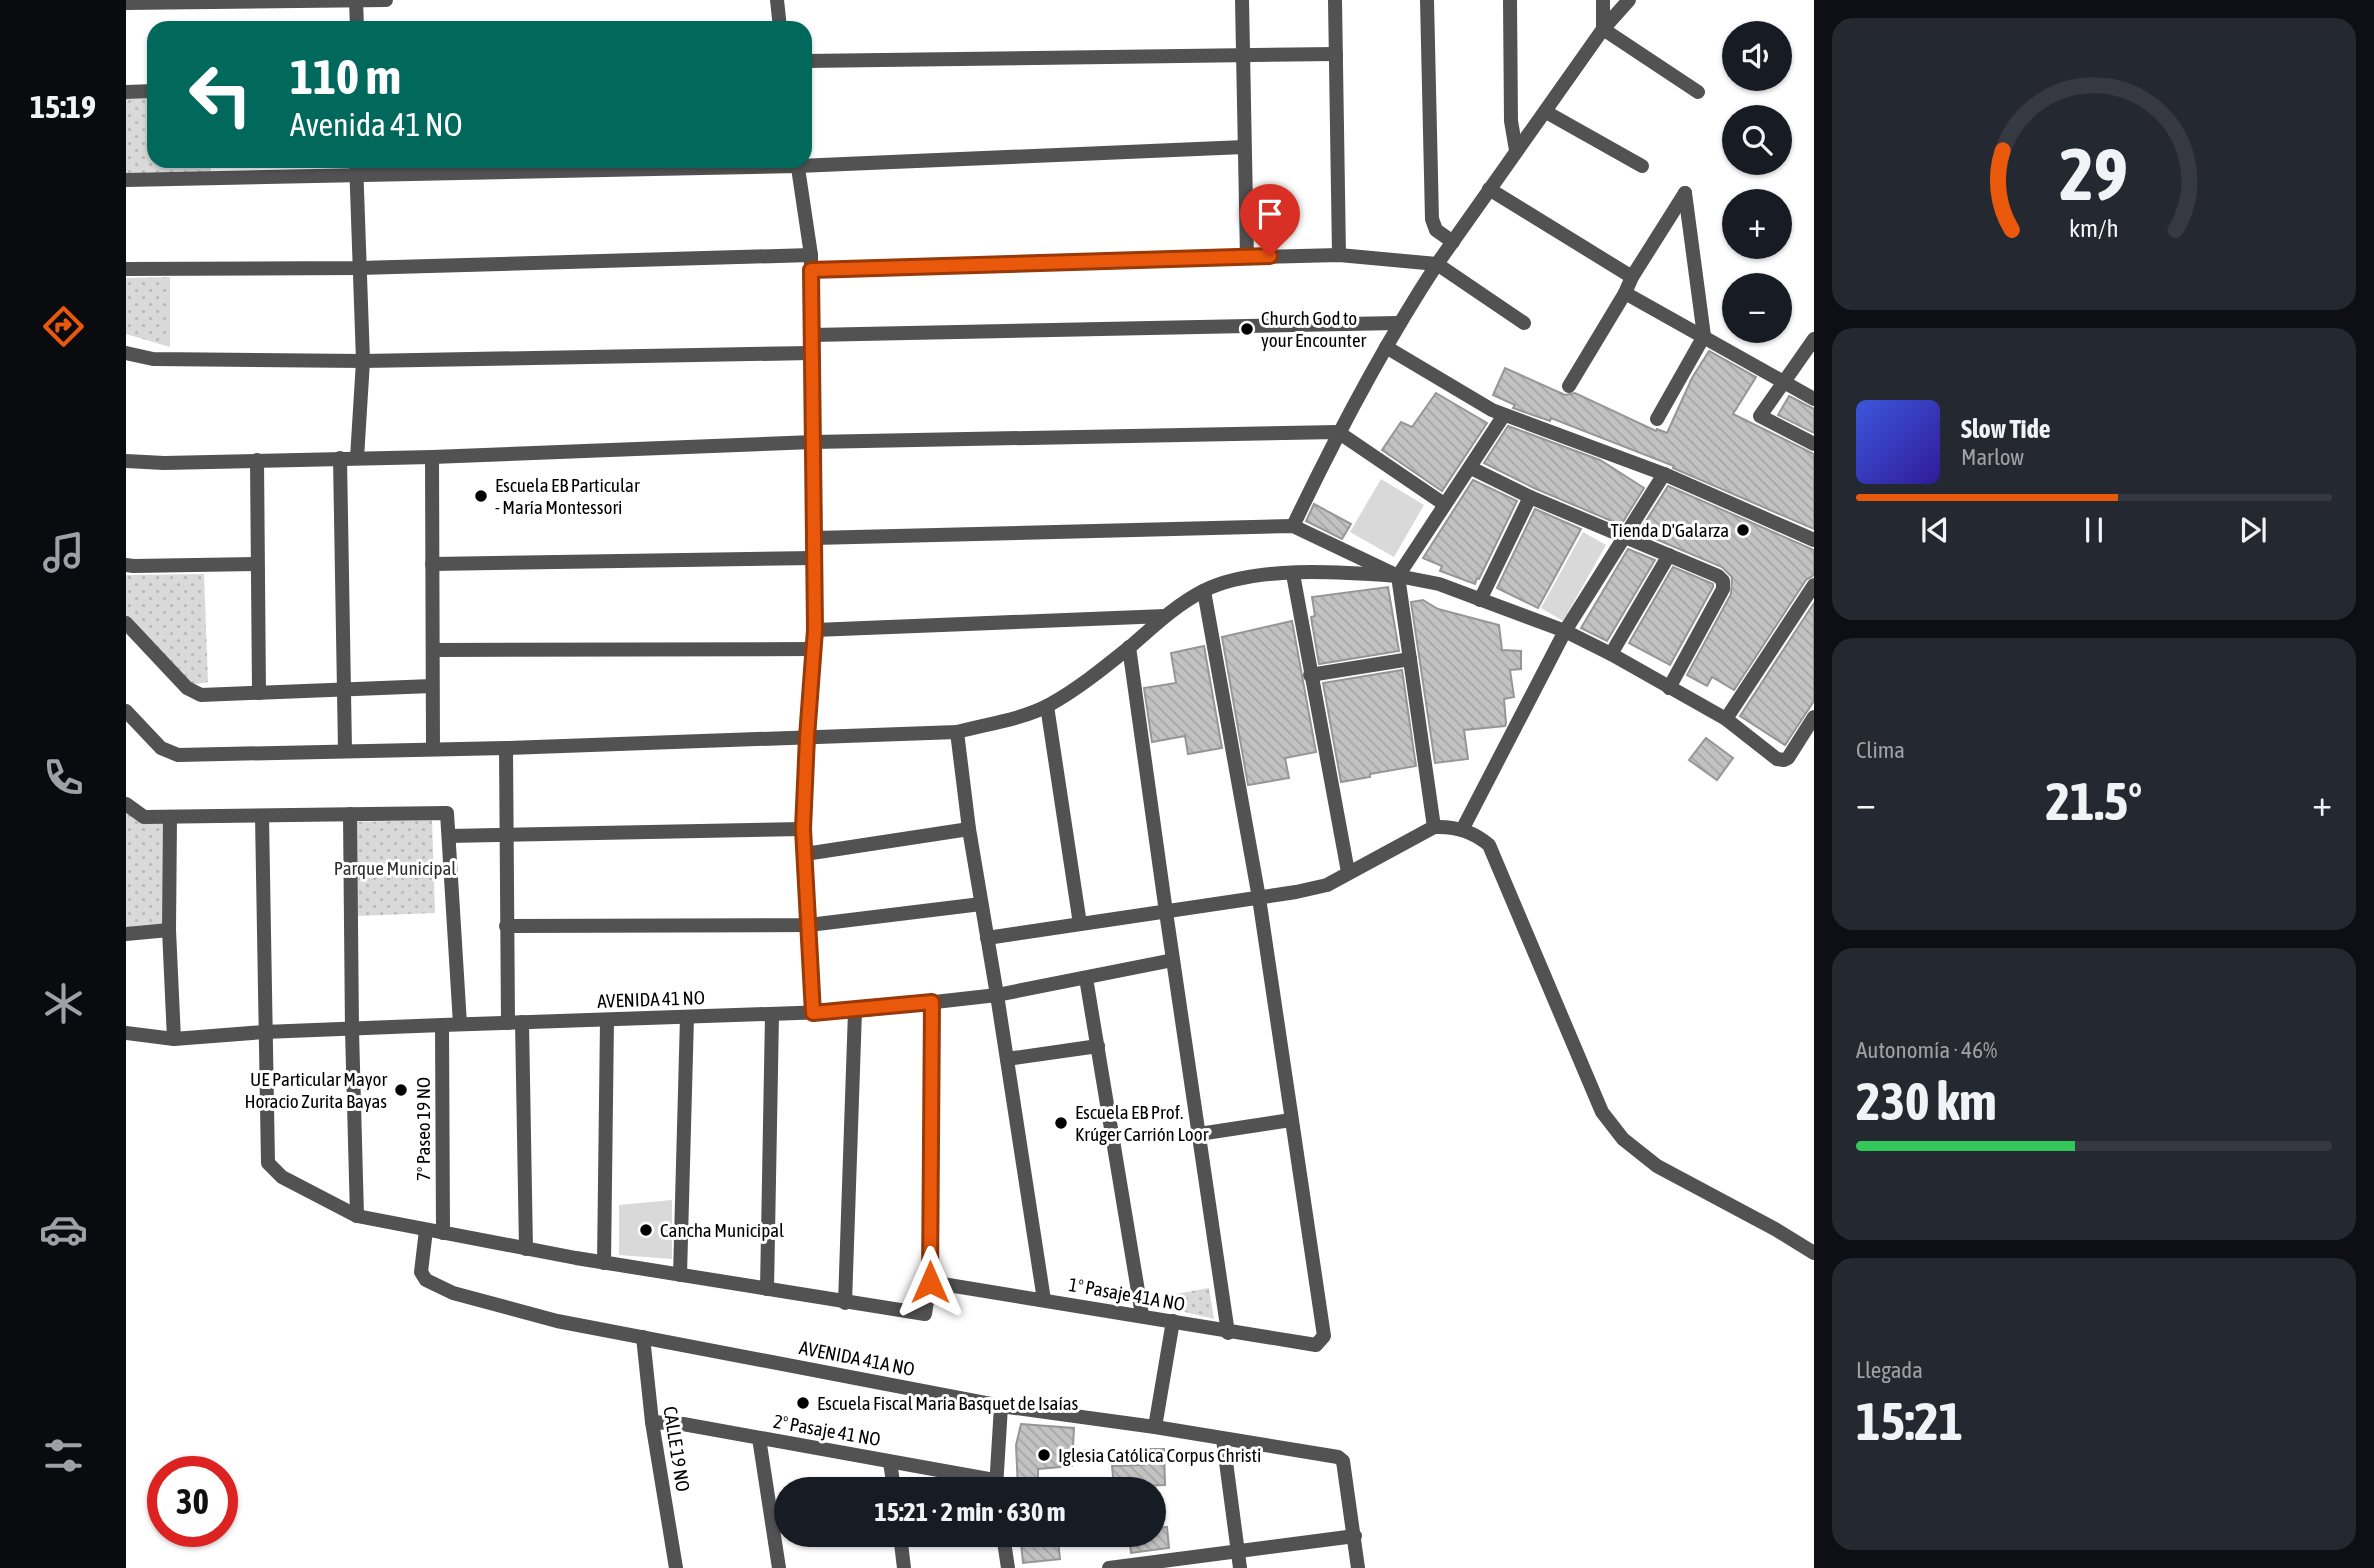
<!DOCTYPE html>
<html lang="es">
<meta charset="utf-8">
<style>
:root{--surface:#171b24;--page:#242831;--text:#f1f3f6;--muted:#9ea1a6;--line:#363941;--accent:#ea580c}
body{margin:0;font-family:"Asap Condensed",sans-serif;background:var(--page);color:var(--text);height:100vh;display:flex;flex-direction:column;font-size:26px;white-space:nowrap}
*{box-sizing:border-box;margin:0}
p{font-size:23px;color:var(--muted)}
.icon{flex:none;width:38px;height:38px;fill:none;stroke:currentColor;stroke-width:2;stroke-linecap:round;stroke-linejoin:round}
.map{position:relative;flex:1;overflow:hidden}
.details{display:flex;flex-direction:column;gap:18px;padding:18px;background:#0d0f14;width:560px}
.details>*{flex:none}
.top-card{position:absolute;left:21px;top:21px;width:665px;height:147px;border-radius:21px;box-shadow:0 2px 5px #0004;background:#00695c;color:#fff;overflow:hidden}
.tools{position:absolute;left:1596px;top:21px;display:grid;gap:14px}
.tools a{display:grid;place-items:center;width:70px;height:70px;border-radius:50%;background:var(--surface);box-shadow:0 2px 5px #0004;font-size:35px}
.speed{position:absolute;left:21px;top:1456px;display:flex;gap:14px;font-size:35px;font-weight:700;text-align:center}
.speed>*{display:grid;place-content:center;width:91px;height:91px;border-radius:50%;background:var(--surface);box-shadow:0 2px 5px #0004;line-height:1}
.speed .limit{border:10px solid #d22;background:#fff;color:#111}
.pin{position:absolute;display:grid;place-items:center;width:60px;height:60px;color:#fff;margin:-72px -30px;border-radius:50% 50% 50% 0;rotate:-45deg;box-shadow:0 0 7px #0007}
.pin .icon{rotate:45deg}
.me{position:absolute;width:77px;margin:-38px;rotate:0deg;stroke-linejoin:round;filter:drop-shadow(0 0 5px #0008)}
.turn{display:flex;align-items:center;gap:24px;height:147px;padding:0 28px;font-size:32px}
.turn .icon{width:91px;height:91px;stroke-width:2.5}
.turn b{display:block;font-size:49px;line-height:60px}
.big{font-size:52px;font-weight:700;line-height:1.1}
.details .tile{flex:1;display:flex;flex-direction:column;justify-content:center;gap:10px;min-width:0;padding:0 24px;border-radius:21px;background:var(--page)}
.details .dial{align-items:center;gap:0}
.dial svg{height:182px;overflow:visible;fill:none;stroke:var(--line);stroke-width:7;stroke-linecap:round;text-anchor:middle}
.dial text{fill:var(--text);stroke:none}
.song{display:flex;align-items:center;gap:21px}
.cover{width:84px;height:84px;border-radius:10px;background:linear-gradient(135deg,hsl(230 70% 55%),hsl(250 70% 35%))}
.played{height:7px;border-radius:4px;background:linear-gradient(90deg,var(--accent) 55%,var(--line) 55%)}
.keys{display:flex;justify-content:space-around;direction:ltr}
.heat{display:flex;justify-content:space-between;align-items:center;font-size:38px;direction:ltr}
.charge{height:10px;border-radius:5px;background:linear-gradient(90deg,#34c759 46%,var(--line) 0)}
.trip{position:absolute;left:648px;top:1477px;width:392px;height:70px;border-radius:35px;background:var(--surface);box-shadow:0 2px 5px #0004;font-weight:700;line-height:70px;text-align:center}
main{display:flex;flex:1;min-height:0}
.tabs{display:flex;flex-direction:column;width:126px;justify-content:space-around;align-items:center;background:#090b0e;color:var(--muted)}
.tabs .icon{width:49px;height:49px}
.tabs .selected{color:var(--accent)}
.tabs b{font-size:32px;color:var(--text)}
.map>svg:first-child{display:block}
.green{fill:#d9d9d9}
.park{fill:url(#park-dots)}
.building{fill:url(#building-back-hatch);stroke:#969696;stroke-width:2}
.lines{fill:none;stroke-linecap:round;stroke-linejoin:round}
.minor{stroke:#525252;stroke-width:14}
.route-casing{stroke:#983908;stroke-width:18}
.route{stroke:#ea580c;stroke-width:12}
.poi-dot{fill:#000;stroke:#fff;stroke-width:2.5}
.labels{text-anchor:middle;stroke-width:6;stroke-linejoin:round;paint-order:stroke}
.poi-label{font-size:19px;fill:#000;stroke:#fff;text-anchor:start}
.park-label{font-size:19px;fill:#303030;stroke:#fff}
.street-label{font-size:19px;fill:#000;stroke:#fff}
</style>
<main>
<nav class="tabs">
<b>15:19</b>
<svg class="icon selected" aria-label="directions" viewBox="0 0 24 24"><path d="M12 3l9 9-9 9-9-9zM9 14v-3h6M13 9l2 2-2 2"/></svg>
<svg class="icon" aria-label="music" viewBox="0 0 24 24"><path d="M9 18V5l10-2v13"/><circle cx="6" cy="18" r="3"/><circle cx="16" cy="16" r="3"/></svg>
<svg class="icon" aria-label="phone" viewBox="0 0 24 24"><path d="M5 4h4l2 5-3 2q2 4 5 5l2-3 5 2v4C11 20 4 13 5 4z"/></svg>
<svg class="icon" aria-label="climate" viewBox="0 0 24 24"><path d="M12 3v18M4 7l16 10M4 17L20 7"/></svg>
<svg class="icon" aria-label="car" viewBox="0 0 24 24"><path d="M5 17H2v-5l4-1 3-4h7l3 4 3 1v5h-3M9 17h6M6 11h13"/><circle cx="7" cy="17" r="2"/><circle cx="17" cy="17" r="2"/></svg>
<svg class="icon" aria-label="filters" viewBox="0 0 24 24"><path d="M4 7h16M4 17h16"/><circle cx="9" cy="7" r="2"/><circle cx="15" cy="17" r="2"/></svg>
</nav>
<div class="map">
<svg width="1688" height="1568" viewBox="0 0 1688 1568">
<defs>
<pattern id="park-dots" width="8" height="8" patternUnits="userSpaceOnUse" patternTransform="scale(1.75)"><rect width="8" height="8" fill="#d9d9d9"/><path d="M2 2h.1M6 6h.1" fill="none" stroke="#b8b8b8" stroke-width="1.8" stroke-linecap="round"/></pattern>
<pattern id="building-back-hatch" width="6" height="6" patternUnits="userSpaceOnUse" patternTransform="scale(1.75)"><rect width="6" height="6" fill="#c2c2c2"/><path d="M-1 5l2 2M0 0l6 6M5-1l2 2" fill="none" stroke="#a5a5a5"/></pattern>
</defs>
<rect width="100%" height="100%" fill="#fff"/>
<g class="green">
<path d="M1255,479L1298,505L1268,557L1224,532Z"/>
<path d="M1457,532L1480,545L1437,621L1415,608Z"/>
<path d="M546,1200V1259L493,1255V1205Z"/>
</g>
<g class="park">
<path d="M28,98V161H85V172L0,175V99Z"/>
<path d="M44,277V347L0,334V278Z"/>
<path d="M78,574L82,682L65,685L0,618V575Z"/>
<path d="M0,809L38,823V925L0,929Z"/>
<path d="M306,820L309,913L230,916V822Z"/>
<path d="M1083,1288L1088,1319L1030,1305L1028,1298Z"/>
</g>
<g class="building">
<path d="M1583,351L1630,377L1607,414L1688,454V529L1547,468L1548,466L1425,418L1424,421L1387,408L1389,405L1367,395L1379,368L1439,395L1449,393L1530,431L1531,429L1541,433L1566,378Z"/>
<path d="M1310,393L1361,423L1316,491L1256,450L1275,422L1286,427Z"/>
<path d="M1663,396L1688,409V433L1652,415Z"/>
<path d="M1382,426L1474,460L1518,488L1495,525L1408,488L1358,463Z"/>
<path d="M1347,480L1391,501L1353,579L1351,578L1349,584L1314,571L1316,566L1297,558Z"/>
<path d="M1542,486L1688,550V575L1680,580L1608,690L1586,677L1581,686L1561,675L1605,594L1606,577L1596,567L1513,532Z"/>
<path d="M1188,504L1225,524L1216,539L1180,521Z"/>
<path d="M1409,509L1455,529L1412,608L1371,588Z"/>
<path d="M1502,549L1529,560L1481,641L1455,628Z"/>
<path d="M1547,567L1587,584V587L1544,665L1503,643Z"/>
<path d="M1262,587L1273,651L1193,664L1185,617L1189,616L1186,597Z"/>
<path d="M1297,600L1312,609L1373,625L1376,650L1395,651V669L1384,670L1388,697L1378,699L1380,723L1379,726L1338,730L1342,759L1309,763L1285,602Z"/>
<path d="M1688,603V701L1659,745L1614,716Z"/>
<path d="M1166,621L1190,752L1159,758L1163,778L1122,785L1096,637Z"/>
<path d="M1078,646L1096,748L1062,754L1059,736L1026,742L1018,688L1050,683L1045,653Z"/>
<path d="M1276,670L1290,766L1244,774V777L1215,782L1197,683Z"/>
<path d="M1580,738L1607,758L1591,780L1563,760Z"/>
<path d="M895,1424L948,1428L946,1466L912,1469V1489H892L890,1445Z"/>
<path d="M1017,1449H1038L1039,1485L988,1487L986,1466L1018,1465Z"/>
<path d="M1041,1527L1043,1548L1005,1553L1003,1535H1027V1529Z"/>
<path d="M932,1539L934,1559L897,1563L895,1543Z"/>
</g>
<g class="lines">
<g class="minor">
<path d="M230,0L231,28"/>
<path d="M651,0L654,28"/>
<path d="M1116,0L1121,257"/>
<path d="M1209,0L1213,255"/>
<path d="M1301,0L1306,219L1310,230L1327,242"/>
<path d="M1384,0L1385,121L1390,150"/>
<path d="M1477,0V29L1572,92"/>
<path d="M0,3L260,0"/>
<path d="M679,61L1210,54"/>
<path d="M0,92L28,91"/>
<path d="M1420,112L1516,166"/>
<path d="M230,161L237,361L231,458"/>
<path d="M671,161L685,255L689,630L681,737L677,829L687,1013"/>
<path d="M0,180L672,166L1118,147"/>
<path d="M1363,189L1506,277"/>
<path d="M0,269L233,268L685,255"/>
<path d="M685,269L1213,255L1311,264L1477,29L1503,0"/>
<path d="M1499,293L1688,399"/>
<path d="M686,335L1272,323"/>
<path d="M1688,339L1634,416L1688,444"/>
<path d="M1260,347L1366,410L1538,474L1688,540"/>
<path d="M0,353L27,359L237,361L685,353"/>
<path d="M1443,386L1499,293L1506,277L1559,193"/>
<path d="M1531,419L1578,336L1559,193"/>
<path d="M306,457L307,749"/>
<path d="M214,458L219,750"/>
<path d="M131,460L133,693"/>
<path d="M0,461L38,463L306,457L687,442L1212,432L1318,504"/>
<path d="M1345,468L1404,497L1592,576L1597,581V589L1543,688"/>
<path d="M1167,526C1210,436 1256,348 1311,264L1398,323"/>
<path d="M688,538L1167,526L1272,576L1313,584L1439,631L1485,654L1600,719L1651,759L1658,760L1662,758L1688,717"/>
<path d="M306,564L688,558"/>
<path d="M0,565L7,566L131,564"/>
<path d="M1167,574L1222,872"/>
<path d="M1354,600L1404,497"/>
<path d="M0,623L61,688L75,695L306,686"/>
<path d="M689,630L1039,616"/>
<path d="M1003,647L1040,912L1102,1333"/>
<path d="M307,650L688,649"/>
<path d="M1485,654L1543,555"/>
<path d="M1184,675L1284,659"/>
<path d="M921,706L954,924"/>
<path d="M0,711L35,748L52,755L380,748L831,732C860,724 895,720 923,705C952,689 979,667 1005,646C1028,626 1050,605 1077,591C1128,565 1216,572 1272,576"/>
<path d="M1600,719L1688,585"/>
<path d="M831,732L843,829L871,995L918,1300"/>
<path d="M380,748L382,1023"/>
<path d="M0,804L18,817L321,813L334,1024"/>
<path d="M224,814L226,1030L231,1216"/>
<path d="M136,816L142,1163L156,1177L231,1216L450,1258L799,1314L804,1282L806,1002"/>
<path d="M44,817L43,930L48,1039"/>
<path d="M1308,827L1272,576L1378,415"/>
<path d="M1336,830L1439,631L1538,474"/>
<path d="M323,836L677,829"/>
<path d="M679,854L843,829"/>
<path d="M380,926L683,925L855,904"/>
<path d="M0,934L43,930"/>
<path d="M861,938L1170,892L1201,885L1308,827C1329,826 1347,831 1363,845L1476,1112L1497,1139L1531,1166L1649,1229L1688,1253"/>
<path d="M960,978L1016,1315"/>
<path d="M396,1022L400,1249"/>
<path d="M316,1025L317,1233"/>
<path d="M0,1033L48,1039L138,1032L316,1025L729,1011L871,995L1047,960"/>
<path d="M881,1059L972,1046"/>
<path d="M1073,1134L1165,1120"/>
<path d="M300,1230L295,1272L300,1280L327,1293L431,1321L875,1406L1029,1427L1212,1457L1217,1461L1232,1568"/>
<path d="M478,1263L481,1020"/>
<path d="M554,1275L561,1017"/>
<path d="M804,1282L1190,1345L1198,1336L1133,898L1078,591"/>
<path d="M641,1289L646,1015"/>
<path d="M719,1303L729,1011"/>
<path d="M517,1337L526,1422L550,1568"/>
<path d="M526,1422L557,1424L868,1480"/>
<path d="M1029,1427L1047,1321"/>
<path d="M633,1438L653,1568"/>
<path d="M1097,1439L1114,1568"/>
<path d="M764,1462L768,1489"/>
<path d="M870,1488L875,1406"/>
<path d="M774,1535L778,1568"/>
<path d="M877,1535L882,1568"/>
<path d="M983,1568L1229,1536"/>
</g>
</g>
<g class="lines">
<g class="route-casing">
<path id="route" d="M804,1282L806,1002L687,1013L677,829L681,737L689,630L685,270L1144,256"/>
</g>
<use href="#route" class="route"/>
</g>
<g class="poi-dot">
<circle cx="1121" cy="329" r="7"/>
<circle cx="355" cy="496" r="7"/>
<circle cx="1617" cy="530" r="7"/>
<circle cx="275" cy="1090" r="7"/>
<circle cx="935" cy="1123" r="7"/>
<circle cx="520" cy="1230" r="7"/>
<circle cx="677" cy="1403" r="7"/>
<circle cx="918" cy="1455" r="7"/>
</g>
<g class="labels">
<g class="poi-label">
<text x="1135" y="325">Church God to<tspan x="1135" dy="22">your Encounter</tspan></text>
<text x="369" y="492">Escuela EB Particular<tspan x="369" dy="22">- María Montessori</tspan></text>
<text x="1603" y="537" text-anchor="end">Tienda D'Galarza</text>
<text x="261" y="1086" text-anchor="end">UE Particular Mayor<tspan x="261" dy="22">Horacio Zurita Bayas</tspan></text>
<text x="949" y="1119">Escuela EB Prof.<tspan x="949" dy="22">Krúger Carrión Loor</tspan></text>
<text x="534" y="1237">Cancha Municipal</text>
<text x="691" y="1410">Escuela Fiscal María Basquet de Isaías</text>
<text x="932" y="1462">Iglesia Católica Corpus Christi</text>
</g>
<g class="park-label">
<text x="269" y="875">Parque Municipal</text>
</g>
<g class="street-label">
<text transform="translate(525 999) rotate(-2)" y="7">AVENIDA 41 NO</text>
<text transform="translate(297 1129) rotate(-90)" y="7">7º Paseo 19 NO</text>
<text transform="translate(1001 1294) rotate(10)" y="7">1º Pasaje 41A NO</text>
<text transform="translate(731 1358) rotate(11)" y="7">AVENIDA 41A NO</text>
<text transform="translate(701 1430) rotate(10)" y="7">2º Pasaje 41 NO</text>
<text transform="translate(551 1449) rotate(81)" y="7">CALLE 19 NO</text>
</g>
</g>
</svg>
<div class="tools">
<a><svg class="icon" aria-label="sound" viewBox="0 0 24 24"><path d="M4 9h4l5-4v14l-5-4H4zM17 9q2 3 0 6"/></svg></a>
<a><svg class="icon" aria-label="search" viewBox="0 0 24 24"><circle cx="10" cy="10" r="6"/><path d="M15 15l6 6"/></svg></a>
<a>+</a>
<a>−</a>
</div>
<div class="speed"><div class="limit">30</div></div>
<div class="pin" style="left:1144px;top:256px;background:#d93025"><svg class="icon" aria-label="arrive" viewBox="0 0 24 24"><path d="M6 21V4h12l-3 4 3 4H6"/></svg></div>
<svg class="me" style="left:804px;top:1282px" viewBox="-20 -20 40 40"><path d="M0-17L14 15 0 8-14 15z" fill="#ea580c" stroke="#fff" stroke-width="4"/></svg>
<div class="trip">15:21 · 2 min · 630 m</div>
<div class="top-card">
<div class="turn"><svg class="icon" aria-label="left" viewBox="0 0 24 24"><path d="M17 20v-9H6M10 6l-5 5 5 5"/></svg><div><b>110 m</b>Avenida 41 NO</div></div>
</div>
</div>
<section class="details">
<div class="tile dial"><svg viewBox="0 0 100 80">
<path d="M14 69A42 42 0 1 1 86 69"/>
<path d="M14 69A42 42 0 0 1 10 34" stroke="#ea580c"/>
<text x="50" y="56" font-size="32" font-weight="700">29</text>
<text x="50" y="72" font-size="11">km/h</text>
</svg></div>
<div class="tile">
<div class="song"><i class="cover"></i><div><b>Slow Tide</b><p>Marlow</p></div></div>
<div class="played"></div>
<div class="keys"><svg class="icon" aria-label="previous" viewBox="0 0 24 24"><path d="M18 5L8 12l10 7zM5 5v14"/></svg><svg class="icon" aria-label="pause" viewBox="0 0 24 24"><path d="M8 5v14M16 5v14"/></svg><svg class="icon" aria-label="next" viewBox="0 0 24 24"><path d="M6 5l10 7-10 7zM19 5v14"/></svg></div>
</div>
<div class="tile"><p>Clima</p>
<div class="heat"><a>−</a><b class="big">21.5°</b><a>+</a></div>
</div>
<div class="tile"><p>Autonomía · 46%</p><b class="big">230 km</b><div class="charge"></div></div>
<div class="tile"><p>Llegada</p><b class="big">15:21</b></div>
</section>
</main>
